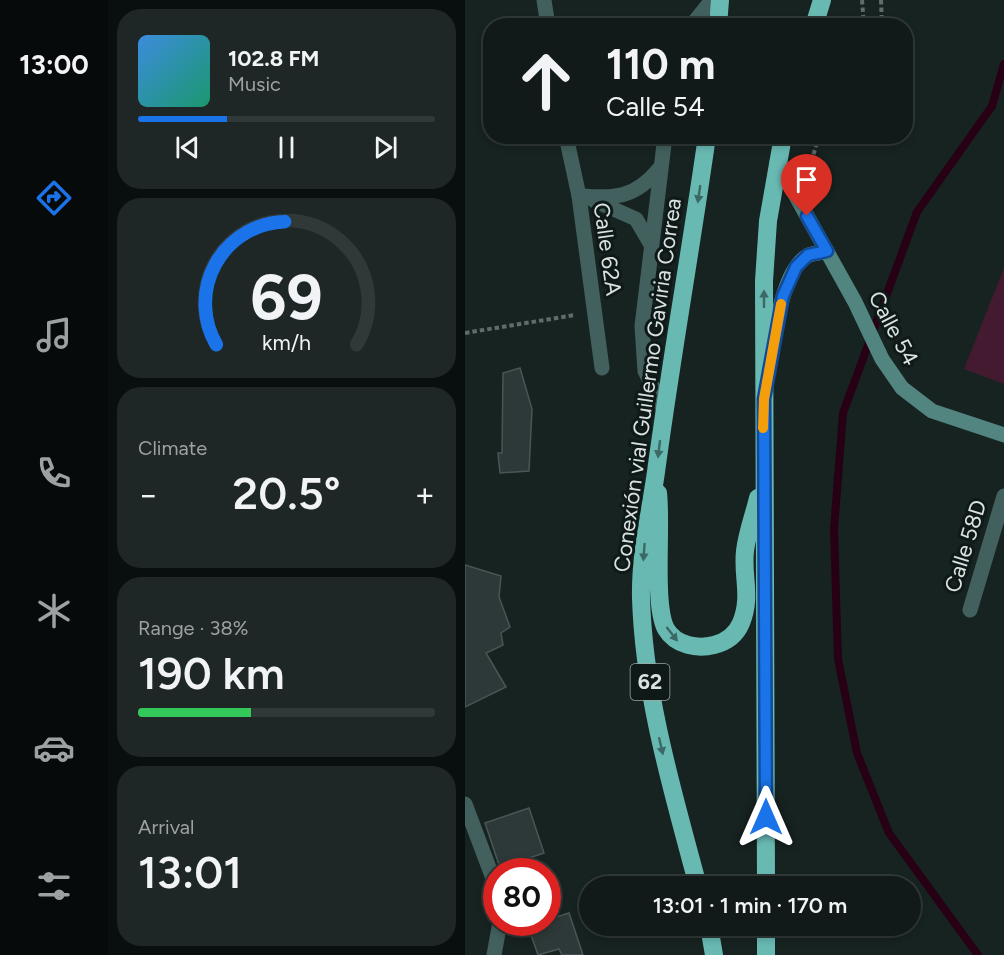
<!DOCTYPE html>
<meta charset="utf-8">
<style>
:root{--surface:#111a19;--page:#1e2726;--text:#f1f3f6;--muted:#9ca1a2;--line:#303838;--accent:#1a73e8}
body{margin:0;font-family:Figtree,sans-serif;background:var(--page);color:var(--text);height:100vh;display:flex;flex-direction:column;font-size:22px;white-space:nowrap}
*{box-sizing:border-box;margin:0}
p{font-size:20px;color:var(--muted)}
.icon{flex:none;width:33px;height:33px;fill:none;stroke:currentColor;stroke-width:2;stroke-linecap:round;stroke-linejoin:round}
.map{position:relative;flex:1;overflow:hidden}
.panel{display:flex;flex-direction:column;gap:9px;padding:9px;background:#090e0e;width:357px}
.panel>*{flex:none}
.hud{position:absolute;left:18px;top:18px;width:430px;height:126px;border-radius:24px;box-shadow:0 3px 9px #0003,0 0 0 2px var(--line);background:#111a19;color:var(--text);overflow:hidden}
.speed{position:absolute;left:18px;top:858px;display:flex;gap:12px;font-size:30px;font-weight:700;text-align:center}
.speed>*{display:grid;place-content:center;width:78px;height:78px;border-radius:50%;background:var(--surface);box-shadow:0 3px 9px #0003,0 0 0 2px var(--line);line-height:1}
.speed .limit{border:9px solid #d22;background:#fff;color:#111}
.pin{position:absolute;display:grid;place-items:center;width:51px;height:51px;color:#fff;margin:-62px -26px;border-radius:50% 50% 50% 0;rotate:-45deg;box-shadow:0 0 6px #0007}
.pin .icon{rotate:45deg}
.me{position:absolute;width:66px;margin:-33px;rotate:0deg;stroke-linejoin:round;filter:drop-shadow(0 0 4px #0008)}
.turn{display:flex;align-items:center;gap:21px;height:126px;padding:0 24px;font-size:27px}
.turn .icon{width:78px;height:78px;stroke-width:2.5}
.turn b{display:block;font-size:42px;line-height:51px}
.big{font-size:45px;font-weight:600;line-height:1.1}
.panel .card{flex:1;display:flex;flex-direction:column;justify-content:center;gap:9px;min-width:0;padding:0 21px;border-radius:24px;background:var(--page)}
.panel .dial{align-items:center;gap:0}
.dial svg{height:156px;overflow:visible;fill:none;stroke:var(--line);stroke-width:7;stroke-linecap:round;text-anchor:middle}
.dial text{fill:var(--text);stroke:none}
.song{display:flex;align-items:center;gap:18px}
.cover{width:72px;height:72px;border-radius:9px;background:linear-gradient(135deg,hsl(210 70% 55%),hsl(160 70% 35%))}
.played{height:6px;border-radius:3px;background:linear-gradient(90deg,var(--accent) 30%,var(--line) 30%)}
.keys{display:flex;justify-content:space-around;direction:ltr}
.heat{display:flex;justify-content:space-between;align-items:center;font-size:33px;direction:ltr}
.charge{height:9px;border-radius:4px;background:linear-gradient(90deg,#34c759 38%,var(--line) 0)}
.trip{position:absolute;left:114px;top:876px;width:342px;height:60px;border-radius:30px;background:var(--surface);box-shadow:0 3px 9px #0003,0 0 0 2px var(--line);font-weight:600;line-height:60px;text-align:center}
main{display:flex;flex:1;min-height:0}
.tabs{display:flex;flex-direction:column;width:108px;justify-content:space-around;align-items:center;background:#070a0a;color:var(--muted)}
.tabs .icon{width:42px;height:42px}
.tabs .current{color:var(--accent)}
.tabs b{font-size:27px;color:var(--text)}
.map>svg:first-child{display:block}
.green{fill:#431a2f}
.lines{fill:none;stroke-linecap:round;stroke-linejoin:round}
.stream{stroke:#280015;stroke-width:8}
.building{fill:#2d3938;stroke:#495655;stroke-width:1.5}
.path{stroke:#616c6a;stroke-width:4;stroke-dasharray:4.5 3;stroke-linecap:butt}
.street{stroke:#42605d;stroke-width:15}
.secondary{stroke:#528480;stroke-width:15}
.highway{stroke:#69b9b3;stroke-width:18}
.oneway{fill:#3c6966}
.route-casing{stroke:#114b97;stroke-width:15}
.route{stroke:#1a73e8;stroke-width:10}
.slow{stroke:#f59e0b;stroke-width:10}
.labels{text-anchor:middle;stroke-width:6;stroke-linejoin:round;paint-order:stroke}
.shield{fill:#0e1918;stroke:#9da6a5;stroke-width:1.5}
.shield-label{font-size:21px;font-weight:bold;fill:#dae2e1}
.street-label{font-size:22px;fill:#dae2e1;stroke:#0e1918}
</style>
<main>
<nav class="tabs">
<b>13:00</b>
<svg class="icon current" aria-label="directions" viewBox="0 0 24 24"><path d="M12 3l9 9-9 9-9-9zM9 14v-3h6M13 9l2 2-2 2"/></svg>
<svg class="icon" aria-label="music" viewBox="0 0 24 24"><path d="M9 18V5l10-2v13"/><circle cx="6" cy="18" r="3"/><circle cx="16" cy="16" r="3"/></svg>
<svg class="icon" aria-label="phone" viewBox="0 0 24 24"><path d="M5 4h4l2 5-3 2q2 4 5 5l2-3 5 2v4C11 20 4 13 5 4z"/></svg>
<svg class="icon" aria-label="climate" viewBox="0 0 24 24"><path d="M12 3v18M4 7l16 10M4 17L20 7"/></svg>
<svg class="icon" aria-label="car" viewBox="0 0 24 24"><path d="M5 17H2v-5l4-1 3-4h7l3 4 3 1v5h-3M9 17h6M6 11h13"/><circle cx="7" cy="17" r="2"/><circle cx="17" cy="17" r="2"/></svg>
<svg class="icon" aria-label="filters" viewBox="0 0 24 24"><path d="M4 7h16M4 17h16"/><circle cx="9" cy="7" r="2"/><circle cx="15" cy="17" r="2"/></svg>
</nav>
<section class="panel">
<div class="card">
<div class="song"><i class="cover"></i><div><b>102.8 FM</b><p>Music</p></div></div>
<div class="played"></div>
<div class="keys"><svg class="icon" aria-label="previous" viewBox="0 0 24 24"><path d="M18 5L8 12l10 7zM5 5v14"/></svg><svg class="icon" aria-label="pause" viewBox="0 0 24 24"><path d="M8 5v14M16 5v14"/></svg><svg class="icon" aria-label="next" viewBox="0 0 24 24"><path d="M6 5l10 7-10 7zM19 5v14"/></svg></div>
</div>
<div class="card dial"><svg viewBox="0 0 100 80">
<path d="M14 69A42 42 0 1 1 86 69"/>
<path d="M14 69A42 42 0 0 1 49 6" stroke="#1a73e8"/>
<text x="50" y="56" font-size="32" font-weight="700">69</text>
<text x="50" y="72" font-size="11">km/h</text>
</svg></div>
<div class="card"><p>Climate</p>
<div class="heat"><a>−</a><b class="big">20.5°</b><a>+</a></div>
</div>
<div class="card"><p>Range · 38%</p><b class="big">190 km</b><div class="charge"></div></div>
<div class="card"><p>Arrival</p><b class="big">13:01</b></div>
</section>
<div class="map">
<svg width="539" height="955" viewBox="0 0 539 955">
<rect width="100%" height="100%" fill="#172321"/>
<path class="green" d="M539,268V384L499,369Z"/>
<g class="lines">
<path class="stream" d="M513,955L424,833L392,753L373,659L369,529L378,413L452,212L527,106L539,64"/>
</g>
<g class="building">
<path d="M55,368L67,409L64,471L35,473L33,453H37L38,373Z"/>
<path d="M0,565L36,576L34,597L45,627L36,633L38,645L21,653L41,687L0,707Z"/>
<path d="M64,808L79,853L35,868L20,823Z"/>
<path d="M104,913L118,955H97L94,949L73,955L63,926L82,922V920Z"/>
</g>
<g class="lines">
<g class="path">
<path d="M397,0L399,26"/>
<path d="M416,0L417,26"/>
<path d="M342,176L354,136"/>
<path d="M0,333L110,315"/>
</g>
<g class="street">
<path d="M79,0L83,26"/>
<path d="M226,26L247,0"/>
<path d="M101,136L114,196L137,368"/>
<path d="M114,196C150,198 169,199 194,169"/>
<path d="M128,200L171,219L185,243"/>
<path d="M198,408L180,371L177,326L200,136"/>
<path d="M505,610L539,496"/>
<path d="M0,804L32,889"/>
<path d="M29,955L35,922"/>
</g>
<g class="secondary">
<path d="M312,162L390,302L417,359L437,388L467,411L539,435"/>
<path d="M305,364C310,337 316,269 344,255C349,253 357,253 362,251"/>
</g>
<g class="highway">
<path d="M253,26L255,0"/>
<path d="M349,26L357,0"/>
<path d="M193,493C197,526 188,605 201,629C211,646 233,649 249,645C261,642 271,635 276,623C287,596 277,577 280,551C282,533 289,515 293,498"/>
<path d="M233,886C208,792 179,697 176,598C175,556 185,514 191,472C206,360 226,249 242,136"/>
<path d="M301,886L299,281L303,221L318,136"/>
<path d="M244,926L249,955"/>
<path d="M301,926V955"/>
</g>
</g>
<defs><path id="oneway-solid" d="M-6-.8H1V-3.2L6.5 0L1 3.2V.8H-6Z" transform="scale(1.5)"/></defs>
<g class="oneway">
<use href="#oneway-solid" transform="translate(234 194) rotate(98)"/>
<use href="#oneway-solid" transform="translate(299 299) rotate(-90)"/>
<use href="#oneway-solid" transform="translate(194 449) rotate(97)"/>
<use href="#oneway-solid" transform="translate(179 552) rotate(94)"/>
<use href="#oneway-solid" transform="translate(207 634) rotate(52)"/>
<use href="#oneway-solid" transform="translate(196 746) rotate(77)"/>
</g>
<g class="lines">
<g class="route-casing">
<path id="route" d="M301,817L299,399L318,296L331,267L343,255L362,251L342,216"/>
</g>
<use href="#route" class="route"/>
<path class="slow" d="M298,428L299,399L316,304"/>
</g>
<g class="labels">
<rect class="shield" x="165.5" y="664" width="39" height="36" rx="4.5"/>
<g class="shield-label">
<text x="185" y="689">62</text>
</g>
<g class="street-label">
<text transform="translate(143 249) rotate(82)" y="8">Calle 62A</text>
<text transform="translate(429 328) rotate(62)" y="8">Calle 54</text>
<text transform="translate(182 385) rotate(-82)" y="8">Conexión vial Guillermo Gaviria Correa</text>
<text transform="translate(500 546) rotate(-73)" y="8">Calle 58D</text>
</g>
</g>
</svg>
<div class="speed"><div class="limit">80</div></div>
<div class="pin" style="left:342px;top:216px;background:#d93025"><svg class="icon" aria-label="arrive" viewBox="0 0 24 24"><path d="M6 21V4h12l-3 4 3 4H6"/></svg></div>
<svg class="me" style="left:301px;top:817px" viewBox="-20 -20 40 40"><path d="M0-17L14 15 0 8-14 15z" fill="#1a73e8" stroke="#fff" stroke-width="4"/></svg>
<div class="trip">13:01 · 1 min · 170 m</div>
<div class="hud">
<div class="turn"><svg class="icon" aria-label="ahead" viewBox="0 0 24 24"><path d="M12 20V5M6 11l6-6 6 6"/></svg><div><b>110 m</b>Calle 54</div></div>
</div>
</div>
</main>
